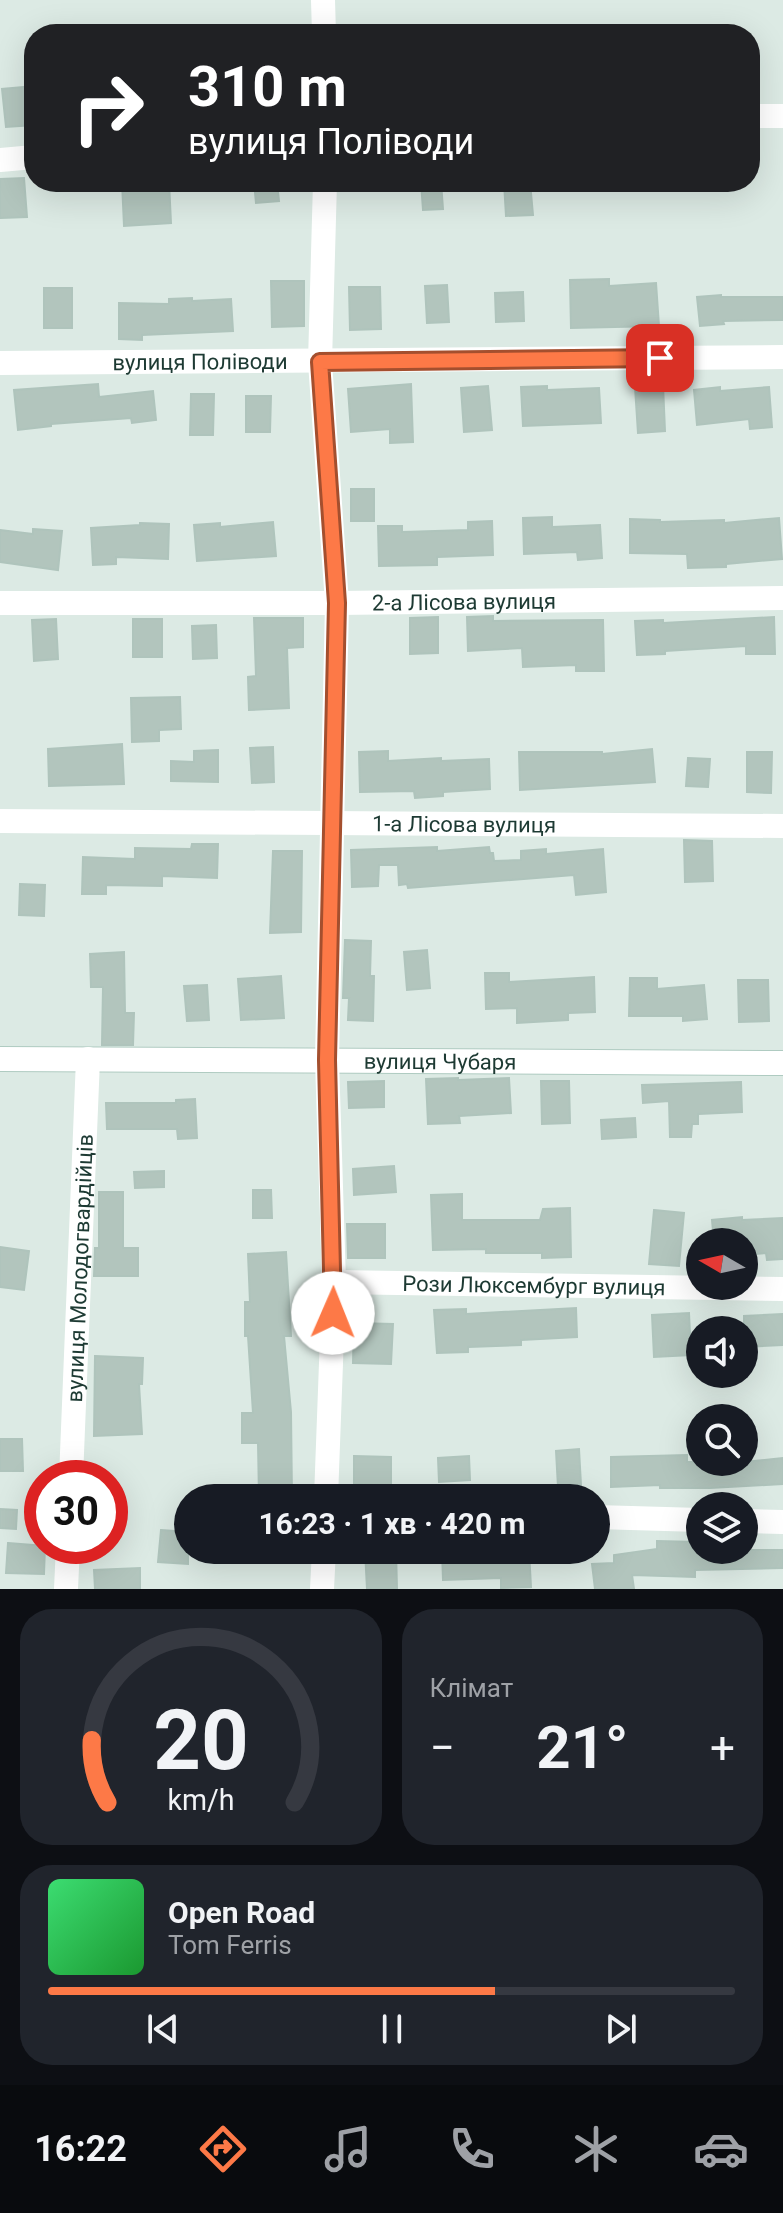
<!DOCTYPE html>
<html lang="uk">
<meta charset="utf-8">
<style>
:root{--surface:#171b24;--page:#20242c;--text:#f1f3f6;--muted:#9ea1a6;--line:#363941;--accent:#fd7947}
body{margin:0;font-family:Roboto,sans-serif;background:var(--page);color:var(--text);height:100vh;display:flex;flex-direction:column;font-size:30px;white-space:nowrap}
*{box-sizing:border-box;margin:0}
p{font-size:26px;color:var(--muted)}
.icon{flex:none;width:44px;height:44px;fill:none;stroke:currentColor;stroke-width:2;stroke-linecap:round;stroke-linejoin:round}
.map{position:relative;height:1589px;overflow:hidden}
.panel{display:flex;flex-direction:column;gap:20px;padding:20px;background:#0d0f14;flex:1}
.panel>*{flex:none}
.hud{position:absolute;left:24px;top:24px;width:736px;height:168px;border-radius:32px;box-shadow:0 8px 32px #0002;background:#202124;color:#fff;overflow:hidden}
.needle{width:52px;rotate:279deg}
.tools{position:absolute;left:686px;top:1228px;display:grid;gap:16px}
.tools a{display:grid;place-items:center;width:72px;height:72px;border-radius:50%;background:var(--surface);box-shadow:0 8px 32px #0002;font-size:40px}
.speed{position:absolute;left:24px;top:1460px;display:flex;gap:16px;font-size:40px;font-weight:700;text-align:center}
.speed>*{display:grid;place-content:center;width:104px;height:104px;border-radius:50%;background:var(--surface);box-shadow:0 8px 32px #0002;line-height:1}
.speed .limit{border:12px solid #d22;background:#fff;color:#111}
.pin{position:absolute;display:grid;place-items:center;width:68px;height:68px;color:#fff;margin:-34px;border-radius:16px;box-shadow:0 4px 12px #0006}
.me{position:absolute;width:88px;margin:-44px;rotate:1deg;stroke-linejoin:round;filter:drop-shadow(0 0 6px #0008)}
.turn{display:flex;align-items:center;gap:28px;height:168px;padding:0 32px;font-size:36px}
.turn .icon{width:104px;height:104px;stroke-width:2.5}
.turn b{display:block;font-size:56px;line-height:68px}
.big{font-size:60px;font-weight:700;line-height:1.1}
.panel .tile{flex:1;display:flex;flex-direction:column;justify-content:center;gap:12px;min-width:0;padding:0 28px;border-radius:32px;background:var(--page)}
.panel .dial{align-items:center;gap:0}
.dial svg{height:208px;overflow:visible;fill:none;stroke:var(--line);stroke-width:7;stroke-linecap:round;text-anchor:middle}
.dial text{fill:var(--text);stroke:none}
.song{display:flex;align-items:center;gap:24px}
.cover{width:96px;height:96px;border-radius:12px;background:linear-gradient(135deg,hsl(140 70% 55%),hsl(130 70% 35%))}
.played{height:8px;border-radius:4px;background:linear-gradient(90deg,var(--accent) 65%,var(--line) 65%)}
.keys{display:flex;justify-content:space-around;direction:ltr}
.heat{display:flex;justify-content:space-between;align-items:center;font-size:44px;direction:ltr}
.panel .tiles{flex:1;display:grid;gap:20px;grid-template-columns:1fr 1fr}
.tile:last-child{grid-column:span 2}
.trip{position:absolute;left:174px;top:1484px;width:436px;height:80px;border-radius:40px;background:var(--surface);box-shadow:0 8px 32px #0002;font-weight:700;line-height:80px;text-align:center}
.dock{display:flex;height:128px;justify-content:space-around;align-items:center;background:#090b0e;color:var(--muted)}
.dock .icon{width:56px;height:56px}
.dock .selected{color:var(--accent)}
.dock b{font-size:36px;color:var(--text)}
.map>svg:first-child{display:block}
.building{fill:#b2c5bd;stroke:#afc4bc;stroke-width:2}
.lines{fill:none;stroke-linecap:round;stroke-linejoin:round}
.secondary-casing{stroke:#afcbc1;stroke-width:26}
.street{stroke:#fff;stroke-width:24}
.secondary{stroke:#fff;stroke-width:24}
.route-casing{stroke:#a44f2e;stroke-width:20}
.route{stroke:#fd7947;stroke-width:14}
.labels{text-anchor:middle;stroke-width:6;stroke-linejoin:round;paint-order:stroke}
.street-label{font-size:22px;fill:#1d3a33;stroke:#edf7f2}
</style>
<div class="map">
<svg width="783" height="1589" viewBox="0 0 783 1589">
<rect width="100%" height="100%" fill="#dceae4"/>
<g class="building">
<path d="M34,86V125L6,127L2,89Z"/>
<path d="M24,178L27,217L0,218V179Z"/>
<path d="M122,182H169L171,223L124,226Z"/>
<path d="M254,182H277L279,201L256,203Z"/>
<path d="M421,182H441L443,209L423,210Z"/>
<path d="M504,182H530L533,215L506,216Z"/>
<path d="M609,279V286L656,283L659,326L571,328L570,280Z"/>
<path d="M271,281H304V326L272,327Z"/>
<path d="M447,285L449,322L427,323L425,286Z"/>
<path d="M349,287H380L381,329L350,330Z"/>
<rect x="44" y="288" width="28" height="40"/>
<path d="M523,292L524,321L496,322L495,293Z"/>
<path d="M721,295V297H783V320L723,321L724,324L700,326L697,297Z"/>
<path d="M192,298V301L231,299L233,331L142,335V340L119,339V303L169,304V299Z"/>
<path d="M98,384L99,397L153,391L156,420L132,423L131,418L51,424V426L18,430L14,390Z"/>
<path d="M411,384L413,442L390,443V429L351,432L348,389Z"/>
<path d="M663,385L665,431L638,433L635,387Z"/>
<path d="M488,386L492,430L464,432L461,388Z"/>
<path d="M547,386V390L599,388L601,423L523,426L521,387Z"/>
<path d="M720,387V391L769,387L772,427L750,429L749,419L697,425L694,390Z"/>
<path d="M191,394H214L213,435H190Z"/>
<path d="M246,396H271L270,432H246Z"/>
<rect x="351" y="489" width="23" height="32"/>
<path d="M552,517V527L600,525L602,558L578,560L577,552L524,554L523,518Z"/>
<path d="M779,518L782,559L726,564V567L688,568L687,554L630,553V519L660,520V522L724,520V523Z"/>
<path d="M492,521L493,555L437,557V565L379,566L378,526H402V532L468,530V522Z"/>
<path d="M273,522L276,556L197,561L194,525L220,523V527Z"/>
<path d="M140,523L169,524L168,559L116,557V564L93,565L91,528L140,525Z"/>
<path d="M33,529L62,531L58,570L0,562V530L33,534Z"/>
<path d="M493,616V621L603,620L604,671H576V665L523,667L522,648L468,651L467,617Z"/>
<path d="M438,617V653L410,654V618Z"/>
<path d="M774,617L775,654H746V646L665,651V654L637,655L635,621L663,620V623Z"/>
<path d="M254,618H303V647L287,648L289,708L249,710L248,677L256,676Z"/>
<path d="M56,619L58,659L34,661L32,620Z"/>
<rect x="133" y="619" width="29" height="38"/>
<path d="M216,625L217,658L193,659L192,626Z"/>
<path d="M180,697L181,729L159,730V741L132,742L131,698Z"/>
<path d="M122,744L124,784L49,786L48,749Z"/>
<path d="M273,747L274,782L252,783L250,748Z"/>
<path d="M652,749L655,782L520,790L519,752H602V754Z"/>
<path d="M218,750V782L171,781V761L194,762V751Z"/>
<path d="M388,751V761L441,758V761L489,759L490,789L443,792V796L415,798L414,791L360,792L359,752Z"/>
<path d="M747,752H772L771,793L747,792Z"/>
<path d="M688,758L710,759L708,787L686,786Z"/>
<path d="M684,840L712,841L713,881L685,882Z"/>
<path d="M192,844H218L217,878L162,876V886L106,885V894H82L83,857L135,859V848L191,849Z"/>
<path d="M437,847V851L489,847L490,853H493L494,861L521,860V851L546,849V854L603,849L606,892L576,895L574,875L408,888L407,884L399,885L398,865H379L378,886L352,887L351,850Z"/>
<path d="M273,851H302L301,932L270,933Z"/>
<path d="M20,884L45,885L44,916L19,915Z"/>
<path d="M345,940L371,941L370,976H374L373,1021L348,1020L349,998H343Z"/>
<path d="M427,950L430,988L407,990L404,952Z"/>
<path d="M124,952L125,1013H134L133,1045H102L103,987H91L90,954Z"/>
<path d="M485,973H509V982L594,977L595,1012L568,1013V1020L517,1023V1008L486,1009Z"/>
<path d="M281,976L284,1018L241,1020L238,979Z"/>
<path d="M630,978H657V989L704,985L707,1019L683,1021V1016H629Z"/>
<path d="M738,980H768L769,1021L739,1022Z"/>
<path d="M207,985L209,1020L187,1021L184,986Z"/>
<path d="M458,1078V1080L509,1078L511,1113L459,1116L460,1123L428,1124L426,1079Z"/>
<path d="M384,1081V1107L349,1108L348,1082Z"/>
<path d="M541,1081H569L570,1123L542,1124Z"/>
<path d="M741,1082L742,1112L698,1114V1124H692L691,1137H670L669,1101L643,1103L642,1085Z"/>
<path d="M195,1099L197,1138L178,1139L177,1129H107L106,1103H176V1100Z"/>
<path d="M635,1118L636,1137L602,1139L601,1120Z"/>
<path d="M394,1166L396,1192L354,1195L353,1169Z"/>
<path d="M164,1171V1187L135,1188L134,1172Z"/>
<path d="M253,1190H271L272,1218H253Z"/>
<path d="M99,1192H123V1248H138V1276H94L95,1248H99Z"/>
<path d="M462,1194V1220H540L543,1209L570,1208L571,1257L542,1258V1253H486V1249L433,1250L431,1195Z"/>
<path d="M654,1210L684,1213L679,1266L649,1264Z"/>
<path d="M742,1217V1220L783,1218V1259L767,1260L766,1253L744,1255V1242H714L712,1220Z"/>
<path d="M347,1224H385V1258H348Z"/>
<path d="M0,1247L29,1251L24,1290L0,1287Z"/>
<path d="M286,1252L291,1336H284L291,1412L292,1498H259L258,1443H242V1413H253L248,1336H245V1302H250L248,1254Z"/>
<path d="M576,1308L577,1337L521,1340V1345L468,1347V1352L437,1353L434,1310L466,1309V1314Z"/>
<path d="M689,1313L691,1355L654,1357L652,1315Z"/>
<path d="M783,1314V1345L744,1347V1316Z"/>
<path d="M354,1323L393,1324L391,1364L353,1363Z"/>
<path d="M95,1356L143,1358L142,1384H139L142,1434L94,1436Z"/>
<path d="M0,1439H22L23,1471H0Z"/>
<path d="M579,1449L581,1485L558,1487L556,1451Z"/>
<path d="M687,1455V1462H744L783,1458V1484L710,1488H660V1485L611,1487V1457Z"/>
<path d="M354,1456L391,1457V1485L354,1484Z"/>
<path d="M469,1456L470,1480L439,1482L438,1458Z"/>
<path d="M0,1509L17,1510L16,1529L0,1528Z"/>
<path d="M161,1530L188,1532V1564L158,1562Z"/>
<path d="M657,1541L696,1542V1550H783V1568L695,1570V1577L632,1575L634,1589H595L592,1564L614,1563V1555L657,1549Z"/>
<path d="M8,1543L45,1546L44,1574L6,1573Z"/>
<path d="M365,1550H396L397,1589H367Z"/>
<path d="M442,1550H470V1554L529,1551L531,1587L501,1588V1578L443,1580Z"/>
<path d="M140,1568V1589H95L94,1570Z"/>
</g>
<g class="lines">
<g class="secondary-casing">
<g id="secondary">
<path id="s6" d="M0,1059L783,1063"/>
</g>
</g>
<g class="street">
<path d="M323,0L324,34"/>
<path d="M750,116H783"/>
<path d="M0,160L34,157"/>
<path d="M325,182L320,362L337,603L327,1060L334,1282L326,1498"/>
<path id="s1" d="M0,363L783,357"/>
<path id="s2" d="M0,603H337L783,598"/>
<path id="s3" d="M0,821L783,826"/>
<path id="s4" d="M334,1282L783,1289"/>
<path id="s5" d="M71,1478L88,1059"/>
<path d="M596,1517L700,1520"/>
<path d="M744,1521L783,1522"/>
<path d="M66,1589L68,1546"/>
<path d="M322,1589L324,1550"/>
</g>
<use href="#secondary" class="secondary"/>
</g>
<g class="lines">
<g class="route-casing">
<path id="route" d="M333,1313L327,1060L337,603L320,362L660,358"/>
</g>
<use href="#route" class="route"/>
</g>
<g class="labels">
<g class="street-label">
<text dy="8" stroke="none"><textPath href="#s1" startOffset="200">вулиця Поліводи</textPath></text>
<text dy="8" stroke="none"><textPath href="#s2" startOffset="464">2-а Лісова вулиця</textPath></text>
<text dy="8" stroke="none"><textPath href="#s3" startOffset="464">1-а Лісова вулиця</textPath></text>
<text dy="8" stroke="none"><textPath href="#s6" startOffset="440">вулиця Чубаря</textPath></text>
<text dy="8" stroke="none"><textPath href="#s5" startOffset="210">вулиця Молодогвардійців</textPath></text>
<text dy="8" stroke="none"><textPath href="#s4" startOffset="200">Рози Люксембург вулиця</textPath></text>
</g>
</g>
</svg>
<div class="tools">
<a><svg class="needle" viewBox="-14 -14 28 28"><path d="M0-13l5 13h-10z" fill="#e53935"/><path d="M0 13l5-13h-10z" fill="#9ea1a6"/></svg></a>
<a><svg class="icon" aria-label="sound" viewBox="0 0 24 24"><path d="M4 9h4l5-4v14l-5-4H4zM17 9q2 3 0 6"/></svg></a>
<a><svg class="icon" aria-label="search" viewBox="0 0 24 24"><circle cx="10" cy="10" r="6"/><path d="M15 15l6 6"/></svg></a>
<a><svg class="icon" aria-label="layers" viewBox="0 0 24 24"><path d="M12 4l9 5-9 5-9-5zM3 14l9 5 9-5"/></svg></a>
</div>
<div class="speed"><div class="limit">30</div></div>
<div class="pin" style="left:660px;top:358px;background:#d93025"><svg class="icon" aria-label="arrive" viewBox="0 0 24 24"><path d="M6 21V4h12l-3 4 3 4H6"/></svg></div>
<svg class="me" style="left:333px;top:1313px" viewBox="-20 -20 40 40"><circle r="19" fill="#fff"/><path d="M0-13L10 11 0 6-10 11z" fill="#fd7947"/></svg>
<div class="trip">16:23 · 1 хв · 420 m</div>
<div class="hud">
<div class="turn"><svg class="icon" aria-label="right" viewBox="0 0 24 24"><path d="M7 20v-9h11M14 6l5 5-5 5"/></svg><div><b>310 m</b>вулиця Поліводи</div></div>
</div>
</div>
<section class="panel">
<div class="tiles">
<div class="tile dial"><svg viewBox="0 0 100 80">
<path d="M14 69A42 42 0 1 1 86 69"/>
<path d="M14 69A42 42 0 0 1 8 45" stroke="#fd7947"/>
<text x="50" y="56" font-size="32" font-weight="700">20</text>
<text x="50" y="72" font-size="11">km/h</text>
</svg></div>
<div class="tile"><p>Клімат</p>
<div class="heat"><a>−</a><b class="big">21°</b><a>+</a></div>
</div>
<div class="tile">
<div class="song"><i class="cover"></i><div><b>Open Road</b><p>Tom Ferris</p></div></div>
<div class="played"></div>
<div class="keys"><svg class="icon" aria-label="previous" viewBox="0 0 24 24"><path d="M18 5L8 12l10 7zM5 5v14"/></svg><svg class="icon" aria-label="pause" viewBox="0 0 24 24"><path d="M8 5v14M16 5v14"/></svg><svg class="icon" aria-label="next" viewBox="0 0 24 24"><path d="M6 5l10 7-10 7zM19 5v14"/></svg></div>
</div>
</div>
</section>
<nav class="dock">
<b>16:22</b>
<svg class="icon selected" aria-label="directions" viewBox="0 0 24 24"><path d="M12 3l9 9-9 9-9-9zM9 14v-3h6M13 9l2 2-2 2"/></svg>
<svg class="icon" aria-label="music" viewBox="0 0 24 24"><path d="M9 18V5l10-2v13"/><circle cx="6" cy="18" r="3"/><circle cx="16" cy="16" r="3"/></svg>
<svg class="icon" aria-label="phone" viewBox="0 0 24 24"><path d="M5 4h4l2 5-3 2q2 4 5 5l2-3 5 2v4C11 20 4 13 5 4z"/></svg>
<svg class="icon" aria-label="climate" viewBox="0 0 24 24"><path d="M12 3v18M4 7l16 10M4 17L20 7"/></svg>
<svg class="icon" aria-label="car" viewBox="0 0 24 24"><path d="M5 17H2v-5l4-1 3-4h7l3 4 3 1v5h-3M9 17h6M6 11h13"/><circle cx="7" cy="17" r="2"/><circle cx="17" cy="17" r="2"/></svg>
</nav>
